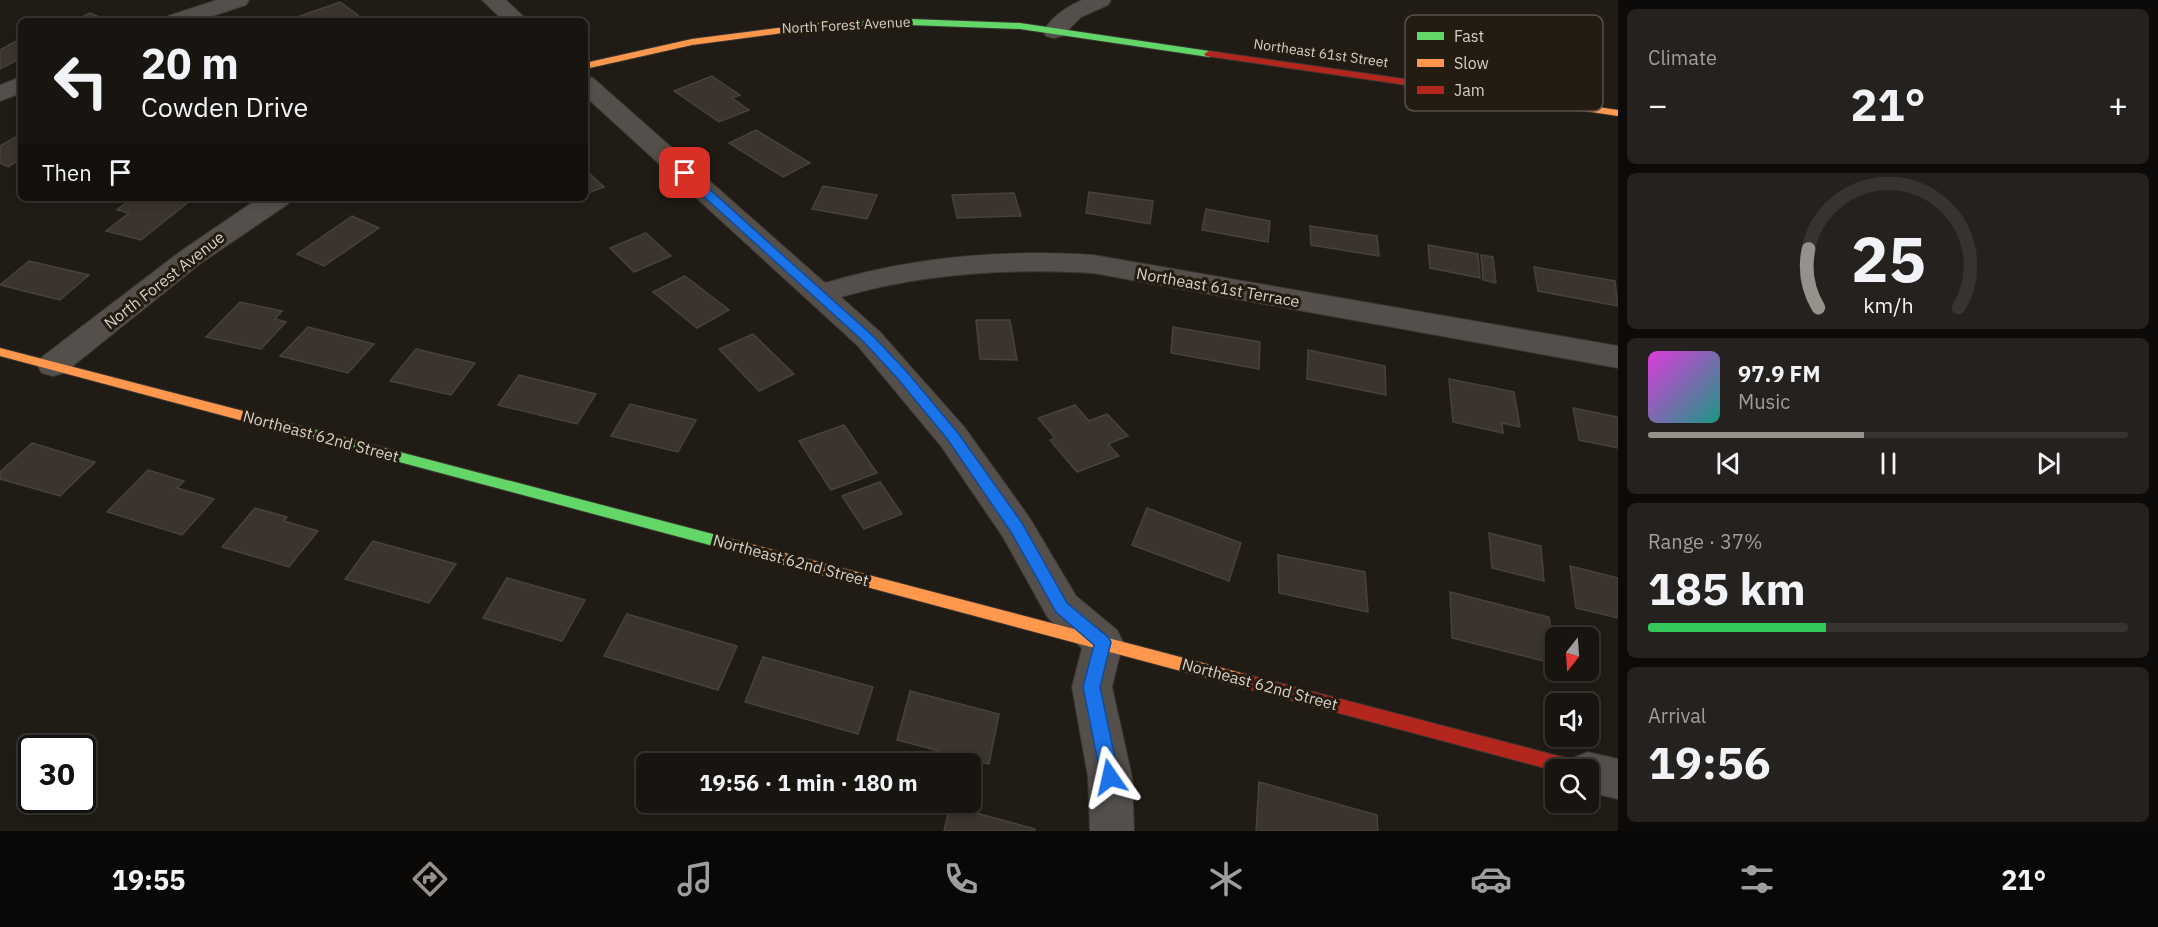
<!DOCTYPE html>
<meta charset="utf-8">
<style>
:root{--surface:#181410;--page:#25211e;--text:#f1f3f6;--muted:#9f9e9f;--line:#363330;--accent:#96918a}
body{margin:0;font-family:"IBM Plex Sans",sans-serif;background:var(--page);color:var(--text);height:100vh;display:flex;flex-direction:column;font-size:22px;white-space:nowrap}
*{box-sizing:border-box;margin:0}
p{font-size:20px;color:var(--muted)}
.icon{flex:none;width:33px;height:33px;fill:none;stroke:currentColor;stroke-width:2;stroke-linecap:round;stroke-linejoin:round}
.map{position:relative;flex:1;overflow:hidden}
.sheet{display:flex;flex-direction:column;gap:9px;padding:9px;background:#0d0b09;width:540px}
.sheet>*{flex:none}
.hud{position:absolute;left:18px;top:18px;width:570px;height:183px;border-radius:9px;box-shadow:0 3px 9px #0003,0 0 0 2px var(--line);background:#181410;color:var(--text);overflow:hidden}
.needle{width:39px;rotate:197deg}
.fabs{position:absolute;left:1545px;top:627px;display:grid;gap:12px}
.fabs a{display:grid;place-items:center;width:54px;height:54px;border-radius:9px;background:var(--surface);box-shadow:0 3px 9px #0003,0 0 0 2px var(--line);font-size:30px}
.speed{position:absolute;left:18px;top:735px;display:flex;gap:12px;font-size:30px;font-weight:700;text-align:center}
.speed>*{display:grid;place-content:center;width:78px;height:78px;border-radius:50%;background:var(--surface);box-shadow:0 3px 9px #0003,0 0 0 2px var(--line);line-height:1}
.speed .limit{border:3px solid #111;border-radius:9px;background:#fff;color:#111}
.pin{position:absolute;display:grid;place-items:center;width:51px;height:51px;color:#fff;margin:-26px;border-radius:12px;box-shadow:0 3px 9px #0006}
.me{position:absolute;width:66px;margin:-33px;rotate:349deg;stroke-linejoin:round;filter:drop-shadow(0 0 4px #0008)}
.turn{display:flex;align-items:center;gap:21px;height:126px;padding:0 24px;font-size:27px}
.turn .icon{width:78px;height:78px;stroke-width:2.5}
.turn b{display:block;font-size:42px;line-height:51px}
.then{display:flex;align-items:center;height:57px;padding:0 24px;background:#0003;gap:12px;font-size:22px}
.big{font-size:45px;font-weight:700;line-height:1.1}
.sheet .widget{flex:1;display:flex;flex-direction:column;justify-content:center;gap:9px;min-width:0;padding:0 21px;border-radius:9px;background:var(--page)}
.sheet .dial{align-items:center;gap:0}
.dial svg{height:156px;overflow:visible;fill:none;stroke:var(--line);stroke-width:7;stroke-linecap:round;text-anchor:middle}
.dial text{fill:var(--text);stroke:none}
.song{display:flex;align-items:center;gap:18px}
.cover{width:72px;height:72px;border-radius:9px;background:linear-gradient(135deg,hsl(300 70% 55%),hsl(170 70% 35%))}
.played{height:6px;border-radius:3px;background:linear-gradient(90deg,var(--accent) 45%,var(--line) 45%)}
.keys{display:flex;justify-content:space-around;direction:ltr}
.heat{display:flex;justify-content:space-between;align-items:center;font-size:33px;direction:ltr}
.charge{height:9px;border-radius:4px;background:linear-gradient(90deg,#34c759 37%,var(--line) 0)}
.trip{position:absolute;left:636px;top:753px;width:345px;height:60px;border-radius:9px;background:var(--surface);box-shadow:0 3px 9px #0003,0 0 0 2px var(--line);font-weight:700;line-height:60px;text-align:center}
.tabs{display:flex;height:96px;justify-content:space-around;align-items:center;background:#0a0806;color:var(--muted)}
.tabs .icon{width:42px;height:42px}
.tabs .active{color:var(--accent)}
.tabs b{font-size:27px;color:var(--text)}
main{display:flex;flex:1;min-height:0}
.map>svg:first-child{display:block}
.building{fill:#3b342c;stroke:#45423d;stroke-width:1.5}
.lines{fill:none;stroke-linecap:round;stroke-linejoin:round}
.street-casing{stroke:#3a3632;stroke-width:2}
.fast-casing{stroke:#3a3632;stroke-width:2}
.slow-casing{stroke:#3a3632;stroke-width:2}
.jam-casing{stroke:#3a3632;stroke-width:2}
.street{fill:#544f4b;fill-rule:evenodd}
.fast{fill:#63d668;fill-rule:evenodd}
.slow{fill:#ff974d;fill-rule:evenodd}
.jam{fill:#b3261e;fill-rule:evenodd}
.route{fill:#1a73e8;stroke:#114b97;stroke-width:1.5}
.labels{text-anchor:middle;stroke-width:6;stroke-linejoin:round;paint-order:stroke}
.far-street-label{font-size:14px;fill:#d6d0c9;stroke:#241b11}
.street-label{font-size:16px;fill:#d6d0c9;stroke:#241b11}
.key{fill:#241b11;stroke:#595148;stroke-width:1.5}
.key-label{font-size:16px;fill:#d6d0c9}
</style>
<main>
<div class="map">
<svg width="1618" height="831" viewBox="0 0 1618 831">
<rect width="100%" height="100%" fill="#201b15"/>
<g class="building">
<path d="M340,2L358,15L342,21H302L297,17Z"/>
<path d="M90,13L109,21H74Z"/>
<path d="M18,40L21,41V58L0,69V50Z"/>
<path d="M712,76L740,95L732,98L749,110L719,122L674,91Z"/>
<path d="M756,130L810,163L783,177L729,143Z"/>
<path d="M21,134V159L8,167L0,163V146Z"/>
<path d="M588,172L604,187L585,194V174Z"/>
<path d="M823,186L877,195L867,219L812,209Z"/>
<path d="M1089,192L1153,201L1150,224L1086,213Z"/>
<path d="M1014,193L1021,216L957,218L952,195Z"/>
<path d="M132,198H168L187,203L141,240L106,231L129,213L117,210Z"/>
<path d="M1206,209L1270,221L1268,242L1202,230Z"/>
<path d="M352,216L379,228L324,266L297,254Z"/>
<path d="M1310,226L1377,236L1379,256L1311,245Z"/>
<path d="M646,233L671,256L634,272L610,248Z"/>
<path d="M1428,245L1478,254L1480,278L1430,268Z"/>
<path d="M1481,255L1493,257L1496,283L1483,280Z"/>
<path d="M29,261L89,275L60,300L0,285Z"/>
<path d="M1534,267L1615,281L1618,306L1538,291Z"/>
<path d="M685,276L729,310L697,328L653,292Z"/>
<path d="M240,302L282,311L275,319L286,322L261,349L206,337Z"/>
<path d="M976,320H1010L1017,360L980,359Z"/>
<path d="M308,327L374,344L348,373L280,356Z"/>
<path d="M1173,327L1260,342L1259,369L1171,353Z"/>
<path d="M753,334L794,374L759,391L719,349Z"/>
<path d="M416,349L475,363L451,395L390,381Z"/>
<path d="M1308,350L1385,366L1386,395L1307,379Z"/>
<path d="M519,375L596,394L577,424L498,405Z"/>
<path d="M1449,379L1514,392L1520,427L1502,423L1503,433L1453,422Z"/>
<path d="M630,404L696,420L678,452L611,436Z"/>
<path d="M1075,405L1089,421L1107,414L1128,436L1108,444L1119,456L1077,472L1050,440L1055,438L1038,418Z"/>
<path d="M1573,408L1618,417V448L1579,440Z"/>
<path d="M844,425L877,473L831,490L799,441Z"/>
<path d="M32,443L95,462L60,496L0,479V472Z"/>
<path d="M148,470L184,481L177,488L214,499L182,535L107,512Z"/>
<path d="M880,482L902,514L864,529L842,496Z"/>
<path d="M255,508L287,517L284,521L318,531L289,567L222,547Z"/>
<path d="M1147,508L1241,543L1229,581L1132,545Z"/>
<path d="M1489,533L1541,546L1544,581L1492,568Z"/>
<path d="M373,541L456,564L429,603L345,579Z"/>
<path d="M1278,555L1365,572L1368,612L1279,593Z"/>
<path d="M1570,566L1618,578V618L1576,608Z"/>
<path d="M507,578L585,600L562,641L483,618Z"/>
<path d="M1450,592L1549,617L1556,664L1452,638Z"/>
<path d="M627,614L737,646L718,690L604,656Z"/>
<path d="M763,657L873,687L858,734L745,702Z"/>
<path d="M910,691L999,714L989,764L897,740Z"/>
<path d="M1259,782L1377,815L1378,831H1256Z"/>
<path d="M950,806L1035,829V831H944Z"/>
</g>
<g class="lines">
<g class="street-casing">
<g id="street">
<path d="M217,0H249L246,5L197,21H165L168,16Z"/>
<path d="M482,0H506L528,21H504Z"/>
<path d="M1082,0H1111L1108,5L1081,17L1062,36L1054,38L1046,36L1043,31C1053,16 1066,7 1082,0Z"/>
<path d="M585,76L593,78L825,283C913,257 1001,249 1093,255L1618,346V368L1093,273C1007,268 924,273 841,297L880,332L965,428L1029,517L1076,596L1117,630L1123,642L1112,687L1132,777L1134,831H1090L1088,777L1072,687L1082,648L1048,618L1003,537L941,446L858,346L585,96Z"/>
<path d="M21,77V93L0,101V85Z"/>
<path d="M259,198H291L288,204L201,263L64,373L53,376L42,373L37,365L42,357L181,251Z"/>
<path d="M1588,752L1618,759V799L1588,792V770H1568L1573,758Z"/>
</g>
</g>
<g class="fast-casing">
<g id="fast">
<path d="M910,19L1020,23L1209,51L1214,54L1209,57L1020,29L910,25L817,29L812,26L817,23Z"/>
<path d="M251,413L747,543L752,545L755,549L752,553L747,555L246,421L244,418L246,415Z"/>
</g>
</g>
<g class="slow-casing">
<g id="slow">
<path d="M817,23L822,26L820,28L692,45L585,69V63L692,39Z"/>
<path d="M1523,96L1618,110V116L1519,101V97Z"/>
<path d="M0,348L251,413L258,418L251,423L0,356Z"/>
<path d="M747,543L1241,673L1247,675L1249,680L1247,685L1241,687L747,555L742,553L739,549L742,545Z"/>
</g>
</g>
<g class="jam-casing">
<g id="jam">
<path d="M1209,51L1523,96L1528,99L1523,102L1206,56L1204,54Z"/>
<path d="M1241,673L1581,762L1587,764L1590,770L1588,773V770H1556V771L1241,687L1235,685L1233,680L1235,675Z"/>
</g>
</g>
<use href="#street" class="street"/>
<use href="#fast" class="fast"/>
<use href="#slow" class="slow"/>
<use href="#jam" class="jam"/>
</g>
<path class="route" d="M685,170L689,171L873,336L907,372L958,433L1022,523L1067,603L1109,638L1111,642L1100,687L1119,777L1116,783L1110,786L1103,783L1101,777L1083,687L1094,645L1056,612L1011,532L948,440L898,379L864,342L681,176V171Z"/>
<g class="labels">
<g class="far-street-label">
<text transform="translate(846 25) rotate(-3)" y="5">North Forest Avenue</text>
<text transform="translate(1321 53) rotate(8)" y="5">Northeast 61st Street</text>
</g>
<g class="street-label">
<text transform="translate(164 280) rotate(-38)" y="6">North Forest Avenue</text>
<text transform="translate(1218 287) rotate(10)" y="6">Northeast 61st Terrace</text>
<text transform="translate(321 436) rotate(15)" y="6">Northeast 62nd Street</text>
<text transform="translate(791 560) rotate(15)" y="6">Northeast 62nd Street</text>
<text transform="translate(1260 684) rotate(15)" y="6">Northeast 62nd Street</text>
</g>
</g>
<rect x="1405" y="15" width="198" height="96" rx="9" class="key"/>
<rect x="1417" y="32" width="27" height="8" fill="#63d668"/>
<rect x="1417" y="59" width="27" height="8" fill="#ff974d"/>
<rect x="1417" y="86" width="27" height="8" fill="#b3261e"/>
<g class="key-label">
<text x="1454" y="42">Fast</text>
<text x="1454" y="69">Slow</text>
<text x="1454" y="96">Jam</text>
</g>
</svg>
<div class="fabs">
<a><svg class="needle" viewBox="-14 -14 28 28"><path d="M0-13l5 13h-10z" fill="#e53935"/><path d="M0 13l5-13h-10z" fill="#9f9e9f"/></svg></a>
<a><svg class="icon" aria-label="sound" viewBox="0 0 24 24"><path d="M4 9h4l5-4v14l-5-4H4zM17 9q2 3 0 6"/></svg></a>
<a><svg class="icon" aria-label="search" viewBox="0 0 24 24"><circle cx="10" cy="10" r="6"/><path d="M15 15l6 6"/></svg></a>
</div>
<div class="speed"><div class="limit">30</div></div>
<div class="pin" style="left:685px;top:173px;background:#d93025"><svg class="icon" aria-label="arrive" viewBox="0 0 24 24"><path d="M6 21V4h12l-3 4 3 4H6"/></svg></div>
<svg class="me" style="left:1110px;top:777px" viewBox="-20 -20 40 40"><path d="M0-17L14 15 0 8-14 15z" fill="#1a73e8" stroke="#fff" stroke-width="4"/></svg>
<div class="trip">19:56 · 1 min · 180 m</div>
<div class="hud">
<div class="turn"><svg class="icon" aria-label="left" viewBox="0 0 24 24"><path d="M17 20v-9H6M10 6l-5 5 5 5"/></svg><div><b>20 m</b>Cowden Drive</div></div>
<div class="then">Then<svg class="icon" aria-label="arrive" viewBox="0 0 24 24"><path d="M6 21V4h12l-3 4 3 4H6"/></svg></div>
</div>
</div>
<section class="sheet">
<div class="widget"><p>Climate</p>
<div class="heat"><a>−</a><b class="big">21°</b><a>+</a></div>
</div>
<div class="widget dial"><svg viewBox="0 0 100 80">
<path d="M14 69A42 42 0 1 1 86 69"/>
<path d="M14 69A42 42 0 0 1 9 39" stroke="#96918a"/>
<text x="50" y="56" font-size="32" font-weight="700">25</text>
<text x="50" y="72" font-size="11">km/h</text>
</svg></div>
<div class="widget">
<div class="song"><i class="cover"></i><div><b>97.9 FM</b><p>Music</p></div></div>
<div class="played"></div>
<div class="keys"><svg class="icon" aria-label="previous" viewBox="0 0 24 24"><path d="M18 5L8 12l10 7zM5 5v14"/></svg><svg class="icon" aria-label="pause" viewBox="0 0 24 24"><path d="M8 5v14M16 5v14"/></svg><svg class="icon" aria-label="next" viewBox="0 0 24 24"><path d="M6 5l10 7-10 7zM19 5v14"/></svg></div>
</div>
<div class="widget"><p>Range · 37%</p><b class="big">185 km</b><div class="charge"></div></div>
<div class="widget"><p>Arrival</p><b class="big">19:56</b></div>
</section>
</main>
<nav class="tabs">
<b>19:55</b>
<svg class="icon active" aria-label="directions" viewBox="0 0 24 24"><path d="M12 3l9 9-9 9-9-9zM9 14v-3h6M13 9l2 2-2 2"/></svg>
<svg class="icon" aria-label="music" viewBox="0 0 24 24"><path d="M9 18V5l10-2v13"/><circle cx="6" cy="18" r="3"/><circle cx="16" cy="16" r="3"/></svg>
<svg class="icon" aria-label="phone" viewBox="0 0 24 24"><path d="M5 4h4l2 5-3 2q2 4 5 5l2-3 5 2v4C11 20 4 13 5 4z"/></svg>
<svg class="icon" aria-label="climate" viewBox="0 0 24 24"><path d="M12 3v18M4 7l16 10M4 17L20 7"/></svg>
<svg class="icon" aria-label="car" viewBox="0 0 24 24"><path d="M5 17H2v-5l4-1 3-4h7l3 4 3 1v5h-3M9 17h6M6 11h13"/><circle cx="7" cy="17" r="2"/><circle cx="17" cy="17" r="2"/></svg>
<svg class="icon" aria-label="filters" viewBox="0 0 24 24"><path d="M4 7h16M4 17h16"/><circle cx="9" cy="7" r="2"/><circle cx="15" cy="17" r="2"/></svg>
<b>21°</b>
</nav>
